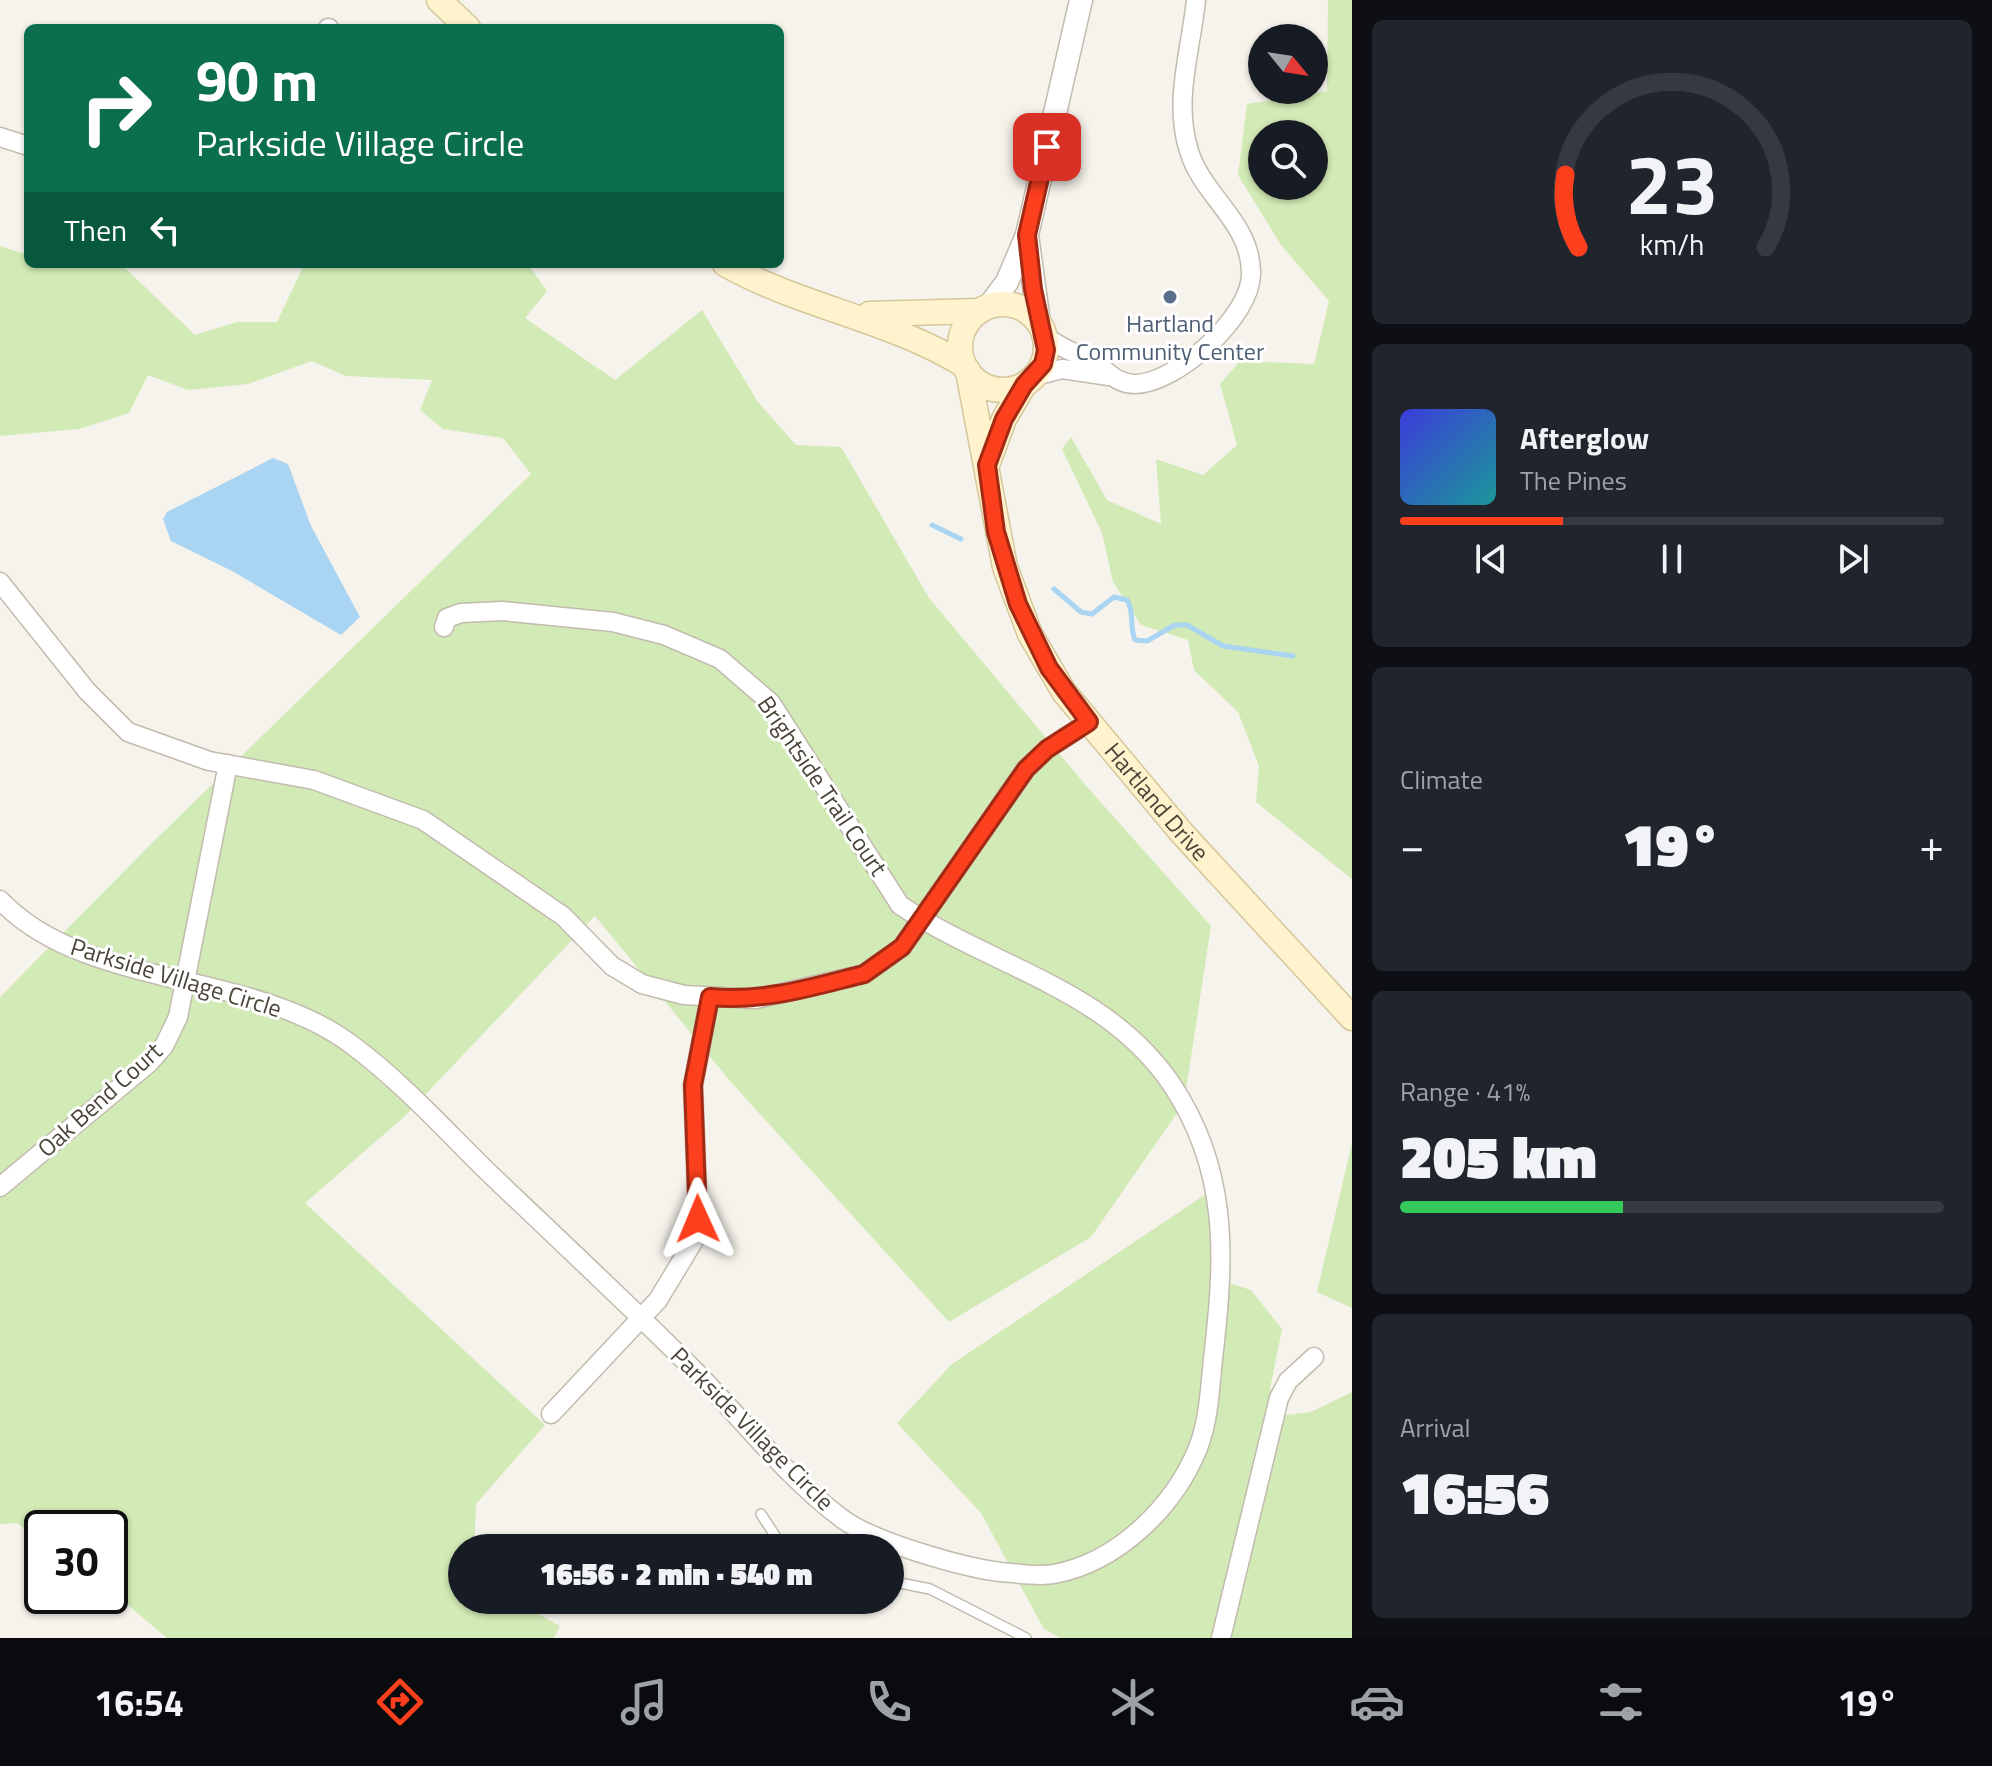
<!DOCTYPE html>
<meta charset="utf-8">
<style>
:root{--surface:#171b24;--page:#20242c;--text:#f1f3f6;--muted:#9ea1a6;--line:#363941;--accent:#fc3f1d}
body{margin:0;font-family:"Titillium Web",sans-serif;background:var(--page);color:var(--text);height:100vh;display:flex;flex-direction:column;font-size:30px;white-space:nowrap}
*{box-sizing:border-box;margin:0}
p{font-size:26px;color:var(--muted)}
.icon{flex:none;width:44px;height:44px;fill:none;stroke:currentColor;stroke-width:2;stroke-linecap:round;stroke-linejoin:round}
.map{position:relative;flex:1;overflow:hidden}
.side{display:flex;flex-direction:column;gap:20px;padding:20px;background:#0d0f14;width:640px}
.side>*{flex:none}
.banner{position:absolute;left:24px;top:24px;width:760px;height:244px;border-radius:12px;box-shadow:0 2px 6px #0004;background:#0b6e4f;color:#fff;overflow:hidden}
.needle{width:52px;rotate:120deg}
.tools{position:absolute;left:1248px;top:24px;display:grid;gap:16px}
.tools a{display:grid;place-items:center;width:80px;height:80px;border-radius:50%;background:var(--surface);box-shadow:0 2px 6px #0004;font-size:40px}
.speed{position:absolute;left:24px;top:1510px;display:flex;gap:16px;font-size:40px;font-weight:700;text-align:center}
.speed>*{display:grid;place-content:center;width:104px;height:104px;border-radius:50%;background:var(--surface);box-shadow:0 2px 6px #0004;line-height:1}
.speed .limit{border:4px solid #111;border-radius:12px;background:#fff;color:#111}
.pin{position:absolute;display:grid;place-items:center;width:68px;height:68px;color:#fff;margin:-34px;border-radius:16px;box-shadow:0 4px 12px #0006}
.me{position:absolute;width:88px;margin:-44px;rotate:359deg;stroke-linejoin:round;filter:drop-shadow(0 0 6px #0008)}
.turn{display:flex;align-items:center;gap:28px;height:168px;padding:0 40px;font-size:36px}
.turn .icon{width:104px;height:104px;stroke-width:2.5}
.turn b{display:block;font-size:56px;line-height:68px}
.then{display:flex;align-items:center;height:76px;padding:0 40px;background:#0003;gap:16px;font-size:30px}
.big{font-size:60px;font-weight:800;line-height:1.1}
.side .tile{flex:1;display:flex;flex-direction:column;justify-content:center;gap:12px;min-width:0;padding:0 28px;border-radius:12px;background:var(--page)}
.side .dial{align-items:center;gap:0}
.dial svg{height:208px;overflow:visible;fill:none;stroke:var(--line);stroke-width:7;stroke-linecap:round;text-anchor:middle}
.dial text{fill:var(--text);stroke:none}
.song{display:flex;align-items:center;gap:24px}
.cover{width:96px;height:96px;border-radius:12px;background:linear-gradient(135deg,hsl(240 70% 55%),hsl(180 70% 35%))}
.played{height:8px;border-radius:4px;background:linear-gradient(90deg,var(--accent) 30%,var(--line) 30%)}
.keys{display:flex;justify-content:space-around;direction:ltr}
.heat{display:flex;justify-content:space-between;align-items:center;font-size:44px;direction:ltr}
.charge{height:12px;border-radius:6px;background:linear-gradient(90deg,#34c759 41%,var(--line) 0)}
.trip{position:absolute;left:448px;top:1534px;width:456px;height:80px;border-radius:40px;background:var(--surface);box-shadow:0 2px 6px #0004;font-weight:800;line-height:80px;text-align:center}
.tab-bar{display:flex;height:128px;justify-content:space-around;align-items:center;background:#090b0e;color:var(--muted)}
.tab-bar .icon{width:56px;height:56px}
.tab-bar .selected{color:var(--accent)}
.tab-bar b{font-size:36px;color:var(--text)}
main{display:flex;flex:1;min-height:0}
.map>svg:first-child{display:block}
.green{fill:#d2eab5;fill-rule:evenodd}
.water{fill:#a9d4f2}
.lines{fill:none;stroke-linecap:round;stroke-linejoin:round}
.stream{stroke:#a9d4f2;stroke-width:5}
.service-casing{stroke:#c2bbae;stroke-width:12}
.minor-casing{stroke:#c2bbae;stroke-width:21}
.tertiary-casing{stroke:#c2bbae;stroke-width:25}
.secondary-casing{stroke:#d6c79b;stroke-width:27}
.service{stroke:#fff;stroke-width:9}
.minor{stroke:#fff;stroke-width:18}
.tertiary{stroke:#fff;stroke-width:22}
.secondary{stroke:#fff3cd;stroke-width:24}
.route-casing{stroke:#a42913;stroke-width:20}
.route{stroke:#fc3f1d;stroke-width:14}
.service-dot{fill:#5c6f8a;stroke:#fff;stroke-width:3}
.labels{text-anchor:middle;stroke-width:6;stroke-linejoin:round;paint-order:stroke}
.service-label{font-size:24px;fill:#4e5e75;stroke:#fff}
.street-label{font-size:24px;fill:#4b4439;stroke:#fff}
</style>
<main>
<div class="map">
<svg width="1352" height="1638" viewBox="0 0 1352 1638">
<rect width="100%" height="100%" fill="#f6f3ec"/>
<g class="green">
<path d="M1328,0H1352V879L1256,802L1259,766L1238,712L1194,670L1188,640L1141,625L1113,582L1102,533L1062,449L1071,437L1107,500L1161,524L1156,459L1203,475L1237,445L1220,384L1240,361L1314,364L1329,301L1281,245L1238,175L1247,104L1327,91ZM1314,134V186H1262V134Z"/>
<path d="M0,246L28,255V264H121L195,335L237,322H277L304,265L528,264L547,291L525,318L615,380L702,310L758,402L796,445L841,447L929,598L1088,788L1211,926L1184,1103L1091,1237L949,1322L730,1081L595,916L405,1116L305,1203L545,1425L476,1504L474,1548H462V1600H513L560,1626L554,1638H167L110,1590V1528H42V1541L17,1523L0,1524V997L151,844L531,474L503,438L443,429L420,410L432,380L346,376L312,361L248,384L188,390L148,375L129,413L79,429L0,436Z"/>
<path d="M1352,1143V1308L1317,1292Z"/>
<path d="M1209,1192L1213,1278L1251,1290L1282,1329L1270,1389L1286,1415L1311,1412L1352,1392V1638H1060L1044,1629L981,1513L897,1423L952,1364Z"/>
</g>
<path class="water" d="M273,458L288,464L311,526L360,617L341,635L232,571L171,541L163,519L167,512Z"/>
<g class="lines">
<g class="stream">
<path d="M932,525L961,539"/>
<path d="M1054,589L1081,612L1092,614L1114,597L1127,600C1135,613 1129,626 1135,640L1147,641L1175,625H1187L1223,646L1293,656"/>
</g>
<g class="service-casing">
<g id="service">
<path d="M761,1514L783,1548"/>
<path d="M890,1581L930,1589L1026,1638"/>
</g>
</g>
<g class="minor-casing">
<g id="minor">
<path d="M328,28H329"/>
<path d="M0,137L28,146"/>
<path d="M1045,336C1060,348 1076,353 1093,362C1108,370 1115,384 1135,384C1176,384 1252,316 1251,273C1251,222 1203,197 1189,151C1173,101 1191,50 1196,0"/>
<path d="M1035,376L1062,369L1109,376"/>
<path d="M0,582L87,691L128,732L209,761L314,780L423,820L563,916L612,966L642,984L684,995L756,999L864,974L902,947L1026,769L1047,749L1089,722"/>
<path d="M0,900C85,990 252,969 352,1045C402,1082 445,1130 489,1173C558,1239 628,1304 696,1372C744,1421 788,1479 844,1520C875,1542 961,1567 1000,1572C1017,1573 1038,1577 1054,1574C1118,1562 1174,1507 1198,1448C1210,1417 1210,1382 1214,1350C1225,1254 1228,1169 1172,1085C1107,988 991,967 900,905L771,703L720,659L664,635L613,622L502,611L461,613L447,618L444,627"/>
<path d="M0,1187L149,1063L164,1046L178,1017L228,764"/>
<path d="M551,1414L658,1300L693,1242L698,1219L693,1085L710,997"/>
<path d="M1221,1638L1279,1398L1288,1381L1314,1357"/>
</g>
</g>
<g class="tertiary-casing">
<g id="tertiary">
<path d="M1027,235L1039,323"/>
<path d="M989,306L1007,282L1027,235L1081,0"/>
</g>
</g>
<g class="secondary-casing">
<g id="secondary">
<path d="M439,0L468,28"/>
<path d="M725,264C801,307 889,319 964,365"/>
<circle cx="1003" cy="347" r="43"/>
<path d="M869,314L979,311"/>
<path id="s1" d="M968,371L1005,567L1030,634L1064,692L1181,832L1352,1018"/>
<path d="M987,465L1004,419L1024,385"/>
</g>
</g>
<use href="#service" class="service"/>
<use href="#minor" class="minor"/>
<use href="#tertiary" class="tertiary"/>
<use href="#secondary" class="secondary"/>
</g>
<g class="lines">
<g class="route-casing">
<path id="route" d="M698,1219L693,1085L710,997C765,1002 812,987 864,974L902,947L1026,769L1047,749L1089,722L1049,668L1018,604L996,532L987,465L1004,419L1024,385L1043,364L1046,350L1033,289L1027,235L1047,147"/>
</g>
<use href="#route" class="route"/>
</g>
<circle class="service-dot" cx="1170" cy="297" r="8"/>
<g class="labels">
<g class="service-label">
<text x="1170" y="332">Hartland<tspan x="1170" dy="28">Community Center</tspan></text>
</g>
<g class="street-label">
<text transform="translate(822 786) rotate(56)" y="8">Brightside Trail Court</text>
<text dy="8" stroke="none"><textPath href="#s1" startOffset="482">Hartland Drive</textPath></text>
<text transform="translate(176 978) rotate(17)" y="8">Parkside Village Circle</text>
<text transform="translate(100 1100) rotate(-42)" y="8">Oak Bend Court</text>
<text transform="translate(752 1429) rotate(45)" y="8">Parkside Village Circle</text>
</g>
</g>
</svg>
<div class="tools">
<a><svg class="needle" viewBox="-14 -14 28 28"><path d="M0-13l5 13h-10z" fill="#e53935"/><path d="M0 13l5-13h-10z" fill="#9ea1a6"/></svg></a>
<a><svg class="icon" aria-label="search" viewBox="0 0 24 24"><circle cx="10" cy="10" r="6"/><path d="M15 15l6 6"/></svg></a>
</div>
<div class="speed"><div class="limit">30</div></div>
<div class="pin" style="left:1047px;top:147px;background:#d93025"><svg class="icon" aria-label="arrive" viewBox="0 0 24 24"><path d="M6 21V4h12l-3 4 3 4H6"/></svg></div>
<svg class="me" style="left:698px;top:1219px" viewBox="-20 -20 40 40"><path d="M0-17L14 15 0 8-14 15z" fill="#fc3f1d" stroke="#fff" stroke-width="4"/></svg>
<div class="trip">16:56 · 2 min · 540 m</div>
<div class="banner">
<div class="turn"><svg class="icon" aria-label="right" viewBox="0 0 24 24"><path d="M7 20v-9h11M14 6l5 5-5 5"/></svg><div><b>90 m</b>Parkside Village Circle</div></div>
<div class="then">Then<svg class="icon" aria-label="left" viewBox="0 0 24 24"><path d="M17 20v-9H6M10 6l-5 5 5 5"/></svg></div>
</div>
</div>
<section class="side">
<div class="tile dial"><svg viewBox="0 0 100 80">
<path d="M14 69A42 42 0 1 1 86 69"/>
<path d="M14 69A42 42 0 0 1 9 41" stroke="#fc3f1d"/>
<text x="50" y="56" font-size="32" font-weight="700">23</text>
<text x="50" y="72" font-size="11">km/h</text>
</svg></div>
<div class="tile">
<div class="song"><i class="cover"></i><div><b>Afterglow</b><p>The Pines</p></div></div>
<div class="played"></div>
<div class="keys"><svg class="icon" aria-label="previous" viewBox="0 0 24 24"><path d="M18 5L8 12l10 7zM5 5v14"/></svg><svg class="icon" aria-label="pause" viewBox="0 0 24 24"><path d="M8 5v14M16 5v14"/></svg><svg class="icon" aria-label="next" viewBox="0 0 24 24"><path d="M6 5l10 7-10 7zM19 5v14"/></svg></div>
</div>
<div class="tile"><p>Climate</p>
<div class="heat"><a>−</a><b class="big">19°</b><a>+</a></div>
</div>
<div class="tile"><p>Range · 41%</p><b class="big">205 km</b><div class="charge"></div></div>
<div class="tile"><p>Arrival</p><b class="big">16:56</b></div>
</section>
</main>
<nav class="tab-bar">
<b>16:54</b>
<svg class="icon selected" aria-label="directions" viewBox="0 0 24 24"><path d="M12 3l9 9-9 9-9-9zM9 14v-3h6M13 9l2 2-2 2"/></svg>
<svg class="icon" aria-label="music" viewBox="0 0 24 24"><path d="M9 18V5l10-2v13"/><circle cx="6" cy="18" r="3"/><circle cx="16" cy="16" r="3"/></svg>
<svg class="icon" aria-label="phone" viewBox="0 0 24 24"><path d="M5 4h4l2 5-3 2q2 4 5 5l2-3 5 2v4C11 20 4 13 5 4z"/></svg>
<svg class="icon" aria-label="climate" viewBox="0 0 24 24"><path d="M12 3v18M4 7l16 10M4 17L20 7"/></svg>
<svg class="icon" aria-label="car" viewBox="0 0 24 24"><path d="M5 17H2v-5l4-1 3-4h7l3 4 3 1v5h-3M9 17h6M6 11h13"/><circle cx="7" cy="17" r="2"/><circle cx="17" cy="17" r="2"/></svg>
<svg class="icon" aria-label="filters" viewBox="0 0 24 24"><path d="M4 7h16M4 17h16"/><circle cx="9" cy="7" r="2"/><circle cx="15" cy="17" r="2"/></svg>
<b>19°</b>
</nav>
